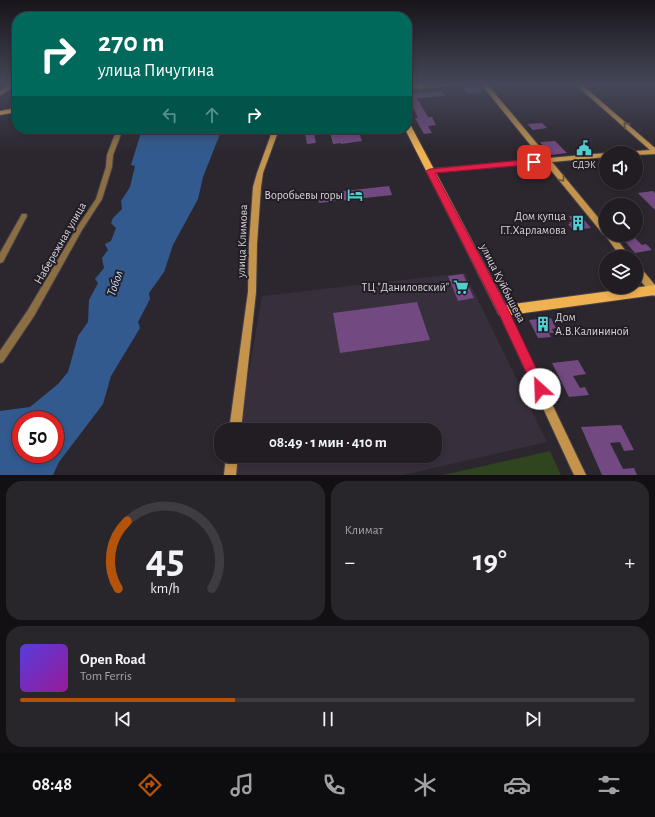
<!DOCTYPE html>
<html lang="ru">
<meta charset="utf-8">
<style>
:root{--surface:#211d23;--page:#29262b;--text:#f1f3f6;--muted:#a2a2a6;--line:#3e3b41;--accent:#b45309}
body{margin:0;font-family:"Alegreya Sans",sans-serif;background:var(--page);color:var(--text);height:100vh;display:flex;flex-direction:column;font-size:15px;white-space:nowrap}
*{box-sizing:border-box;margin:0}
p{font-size:13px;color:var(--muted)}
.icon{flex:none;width:22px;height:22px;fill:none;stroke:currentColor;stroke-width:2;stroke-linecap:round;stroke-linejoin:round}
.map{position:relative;height:475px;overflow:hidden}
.side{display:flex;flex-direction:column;gap:6px;padding:6px;background:#121013;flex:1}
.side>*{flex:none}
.top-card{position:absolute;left:12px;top:12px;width:400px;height:122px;border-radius:16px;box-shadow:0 2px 6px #0003,0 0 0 1px var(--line);background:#00695c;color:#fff;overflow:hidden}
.fabs{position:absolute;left:599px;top:146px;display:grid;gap:8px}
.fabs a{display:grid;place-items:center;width:44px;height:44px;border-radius:50%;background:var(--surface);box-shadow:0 2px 6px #0003,0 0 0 1px var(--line);font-size:20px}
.speed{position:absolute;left:12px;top:411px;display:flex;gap:8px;font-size:20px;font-weight:700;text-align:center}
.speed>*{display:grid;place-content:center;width:52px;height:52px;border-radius:50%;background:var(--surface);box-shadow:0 2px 6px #0003,0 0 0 1px var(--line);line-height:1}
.speed .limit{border:6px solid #d22;background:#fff;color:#111}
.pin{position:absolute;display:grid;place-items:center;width:34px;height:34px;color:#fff;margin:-17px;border-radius:8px;box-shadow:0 2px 6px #0006}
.me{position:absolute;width:44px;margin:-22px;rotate:335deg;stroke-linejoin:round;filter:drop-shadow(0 0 3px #0008)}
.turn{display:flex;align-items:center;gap:14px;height:84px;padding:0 20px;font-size:18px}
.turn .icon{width:52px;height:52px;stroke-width:2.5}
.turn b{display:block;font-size:28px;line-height:34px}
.lanes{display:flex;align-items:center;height:38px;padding:0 20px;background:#0003;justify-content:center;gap:20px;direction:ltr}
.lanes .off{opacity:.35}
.big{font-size:30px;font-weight:700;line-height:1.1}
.side .card{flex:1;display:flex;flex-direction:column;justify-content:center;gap:6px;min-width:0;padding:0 14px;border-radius:16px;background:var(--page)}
.side .dial{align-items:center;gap:0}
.dial svg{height:104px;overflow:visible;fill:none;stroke:var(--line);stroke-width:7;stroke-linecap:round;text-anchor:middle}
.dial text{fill:var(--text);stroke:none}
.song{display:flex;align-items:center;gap:12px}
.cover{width:48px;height:48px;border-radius:6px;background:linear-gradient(135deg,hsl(250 70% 55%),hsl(300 70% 35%))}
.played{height:4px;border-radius:2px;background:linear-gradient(90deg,var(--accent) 35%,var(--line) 35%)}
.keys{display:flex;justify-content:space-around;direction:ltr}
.heat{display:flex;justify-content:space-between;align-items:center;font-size:22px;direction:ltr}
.side .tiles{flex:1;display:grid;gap:6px;grid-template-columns:1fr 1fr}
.card:last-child{grid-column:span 2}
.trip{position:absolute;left:214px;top:423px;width:228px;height:40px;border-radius:16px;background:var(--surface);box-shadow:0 2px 6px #0003,0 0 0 1px var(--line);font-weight:700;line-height:40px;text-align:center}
.dock{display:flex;height:64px;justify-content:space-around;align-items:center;background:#0d0c0e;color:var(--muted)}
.dock .icon{width:28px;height:28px}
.dock .selected{color:var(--accent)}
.dock b{font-size:18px;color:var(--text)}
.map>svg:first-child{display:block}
.built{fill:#382f3c}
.green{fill:#30441f}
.water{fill:#325a8e;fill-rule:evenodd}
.building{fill:#724980}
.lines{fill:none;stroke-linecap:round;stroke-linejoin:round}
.street-casing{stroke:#47424a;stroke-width:2}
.secondary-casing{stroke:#47424a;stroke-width:2}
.primary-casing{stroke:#47424a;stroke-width:2}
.street{fill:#8c6e43;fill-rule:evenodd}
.secondary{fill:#c5944c;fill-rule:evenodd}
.primary{fill:#f0b151;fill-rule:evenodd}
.oneway{stroke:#6b5337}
.route{fill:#e11d48;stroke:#92132f}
.labels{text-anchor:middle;stroke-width:4;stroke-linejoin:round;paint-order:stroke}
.far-poi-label{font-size:10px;fill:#d5d2d7;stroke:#221d25}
.poi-label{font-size:12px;fill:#d5d2d7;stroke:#221d25;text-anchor:end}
.street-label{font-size:12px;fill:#d5d2d7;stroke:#221d25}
.water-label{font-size:13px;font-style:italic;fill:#c5ddfc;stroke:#221d25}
</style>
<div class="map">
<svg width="655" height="475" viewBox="0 0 655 475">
<rect width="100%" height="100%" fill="#2c272f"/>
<path class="built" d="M465,273L547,442L403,475H232L235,456H435V430H239L262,296Z"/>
<path class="green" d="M550,451L561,475H443Z"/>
<path class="water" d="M142,129H222L203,177L198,199L173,245L164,272L149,293L150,299L138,322L140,328L111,376L103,404L59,462L53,475H0V411L30,407L58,384L68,372L78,336L88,322L89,300L98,283L95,279L104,268L102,258L108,250L105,244L111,241L116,228L111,223L113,218L122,209L121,201L130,187L135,166L131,165ZM21,420H55V454H21Z"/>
<g class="building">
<path d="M477,86L482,92L468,94L463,88Z"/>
<path d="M442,91L445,96L417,98L428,117H432L436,125L428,126L432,133L424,134L415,118H418L407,94Z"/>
<path d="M542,123L547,128L533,130L527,124Z"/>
<path d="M304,129H313L316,143L307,144Z"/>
<path d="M329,129H358L362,141L341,144V143L333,144Z"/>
<path d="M555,141L567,153L551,155L540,142Z"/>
<path d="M389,186L392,195L319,203L317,194Z"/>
<path d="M653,191L655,193V210L638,193Z"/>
<path d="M580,215L591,228L573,230L568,224H570L569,222H572L569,216Z"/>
<path d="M635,238L642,245L646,244L652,250L635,253L623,239Z"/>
<path d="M463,274L474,298L458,301L448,276Z"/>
<path d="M417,302L430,340L340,353L333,313Z"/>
<path d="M551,318L556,328L552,329L554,333H549L551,337L538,338L529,320Z"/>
<path d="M578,360L586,374L573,376L580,388L585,387L589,395L569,397L552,363Z"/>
<path d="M621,425L634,450L624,451L620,442L610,443L623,469L634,468L637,475H602L581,427Z"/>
</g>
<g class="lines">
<g class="street-casing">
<g id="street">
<path d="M117,129H123L113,155L112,167L102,199L82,230L34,316L3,362L0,363V351L28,310L78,226L96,199L106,167L107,155Z"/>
<path d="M22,214H26L27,216L3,262L0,263V253Z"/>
</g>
</g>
<g class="secondary-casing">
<g id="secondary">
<path d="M11,84L17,85L0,95V91Z"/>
<path d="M425,84H450L447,86L407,89V85Z"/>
<path d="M481,84H487L549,158L606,153V157L552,162L606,227V235H614L630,257H621L605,235L603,234L545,163L428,173V169H430L542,159Z"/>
<path d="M575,84H581L655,148V154L636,155V153H633L636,151L650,150Z"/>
<path d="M273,129H279L263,173L261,187L257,244L256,292L241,430H229L248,292L249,244L253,187L257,173Z"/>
<path d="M636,265L639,266L655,285V296L652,295L636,275Z"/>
<path d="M503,307L506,308L586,475H574L498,311L500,308Z"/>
<path d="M226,456H238L236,475H224Z"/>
</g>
</g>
<g class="primary-casing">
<g id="primary">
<path d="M17,108V112L0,115V111Z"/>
<path d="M407,124L411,126L506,305L655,285V295L503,316L499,315L405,129H407Z"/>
</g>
</g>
<use href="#street" class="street"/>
<use href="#secondary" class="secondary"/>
<use href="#primary" class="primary"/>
</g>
<defs><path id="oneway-chevron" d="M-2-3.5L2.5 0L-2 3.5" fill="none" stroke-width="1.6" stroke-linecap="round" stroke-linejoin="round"/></defs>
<g class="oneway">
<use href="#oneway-chevron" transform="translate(626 125) rotate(-139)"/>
<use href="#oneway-chevron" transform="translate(562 179) rotate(51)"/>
</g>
<linearGradient id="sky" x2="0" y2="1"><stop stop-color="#18151a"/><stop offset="0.56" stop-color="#454758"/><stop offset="1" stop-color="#454758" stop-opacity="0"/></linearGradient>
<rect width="655" height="151" fill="url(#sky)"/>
<path class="route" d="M534,159L537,160V164L435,173L507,307L544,385L546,389L544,393L540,395L536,393L499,314L426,171L430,169Z"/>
<defs>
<g id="civic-bare" transform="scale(1.2)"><path d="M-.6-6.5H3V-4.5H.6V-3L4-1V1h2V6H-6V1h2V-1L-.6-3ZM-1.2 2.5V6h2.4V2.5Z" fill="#51ccd1" stroke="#221d25" stroke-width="2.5" paint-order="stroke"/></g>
<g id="hotel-bare" transform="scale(1.2)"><path d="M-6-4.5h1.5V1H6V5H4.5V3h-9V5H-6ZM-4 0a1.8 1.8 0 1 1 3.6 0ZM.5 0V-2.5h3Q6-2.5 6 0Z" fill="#51ccd1" stroke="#221d25" stroke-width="2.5" paint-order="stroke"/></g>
<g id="building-bare" transform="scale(1.2)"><path d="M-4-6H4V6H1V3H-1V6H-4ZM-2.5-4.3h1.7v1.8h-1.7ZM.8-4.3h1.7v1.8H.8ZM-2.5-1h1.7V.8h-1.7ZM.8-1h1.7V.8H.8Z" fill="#51ccd1" stroke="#221d25" stroke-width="2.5" paint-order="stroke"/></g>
<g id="supermarket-bare" transform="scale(1.2)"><path d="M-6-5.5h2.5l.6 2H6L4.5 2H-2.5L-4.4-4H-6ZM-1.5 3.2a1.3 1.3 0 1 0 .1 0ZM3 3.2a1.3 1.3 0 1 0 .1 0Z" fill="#51ccd1" stroke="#221d25" stroke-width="2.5" paint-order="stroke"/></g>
</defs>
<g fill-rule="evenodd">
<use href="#civic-bare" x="584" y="148"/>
<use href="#hotel-bare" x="355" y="195"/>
<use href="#building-bare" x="578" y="223"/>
<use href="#supermarket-bare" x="461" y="287"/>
<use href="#building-bare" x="543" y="324"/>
</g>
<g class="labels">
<g class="far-poi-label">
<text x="584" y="168">СДЭК</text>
</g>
<g class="poi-label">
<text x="343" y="199">Воробьевы горы</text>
<text x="566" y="220">Дом купца<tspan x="566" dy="14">Г.Т.Харламова</tspan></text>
<text x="449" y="291">ТЦ "Даниловский"</text>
<text x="555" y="321" text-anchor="start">Дом<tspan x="555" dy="14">А.В.Калининой</tspan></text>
</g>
<g class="street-label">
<text transform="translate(242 241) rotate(-88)" y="4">улица Климова</text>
<text transform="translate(60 243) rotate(-60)" y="4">Набережная улица</text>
<text transform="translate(503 283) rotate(63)" y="4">улица Куйбышева</text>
</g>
<g class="water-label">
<text transform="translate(114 283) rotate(-71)" y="5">Тобол</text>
</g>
</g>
</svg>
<div class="fabs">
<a><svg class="icon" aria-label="sound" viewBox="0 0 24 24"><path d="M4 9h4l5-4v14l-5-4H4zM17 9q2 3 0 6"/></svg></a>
<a><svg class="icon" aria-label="search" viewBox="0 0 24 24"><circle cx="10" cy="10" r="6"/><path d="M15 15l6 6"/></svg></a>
<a><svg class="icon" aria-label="layers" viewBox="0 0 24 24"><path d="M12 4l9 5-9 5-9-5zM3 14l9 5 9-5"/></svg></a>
</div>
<div class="speed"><div class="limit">50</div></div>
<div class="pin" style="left:534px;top:162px;background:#d93025"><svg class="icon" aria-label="arrive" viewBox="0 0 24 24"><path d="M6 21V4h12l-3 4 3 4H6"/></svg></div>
<svg class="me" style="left:540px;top:389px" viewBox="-20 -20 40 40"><circle r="19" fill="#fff"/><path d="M0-13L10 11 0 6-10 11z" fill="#e11d48"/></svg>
<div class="trip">08:49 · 1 мин · 410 m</div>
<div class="top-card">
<div class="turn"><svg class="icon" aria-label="right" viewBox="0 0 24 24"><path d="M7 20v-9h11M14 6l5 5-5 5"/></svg><div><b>270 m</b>улица Пичугина</div></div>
<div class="lanes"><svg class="icon off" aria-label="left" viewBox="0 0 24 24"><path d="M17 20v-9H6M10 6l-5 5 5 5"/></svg><svg class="icon off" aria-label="ahead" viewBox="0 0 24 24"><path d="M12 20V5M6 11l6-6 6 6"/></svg><svg class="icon" aria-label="right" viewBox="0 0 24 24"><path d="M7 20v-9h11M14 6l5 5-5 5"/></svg></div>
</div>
</div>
<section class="side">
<div class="tiles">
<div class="card dial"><svg viewBox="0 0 100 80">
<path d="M14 69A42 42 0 1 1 86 69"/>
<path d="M14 69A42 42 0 0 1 21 17" stroke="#b45309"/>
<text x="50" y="56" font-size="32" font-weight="700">45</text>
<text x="50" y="72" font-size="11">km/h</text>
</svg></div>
<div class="card"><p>Климат</p>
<div class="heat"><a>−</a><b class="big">19°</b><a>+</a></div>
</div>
<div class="card">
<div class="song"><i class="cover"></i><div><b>Open Road</b><p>Tom Ferris</p></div></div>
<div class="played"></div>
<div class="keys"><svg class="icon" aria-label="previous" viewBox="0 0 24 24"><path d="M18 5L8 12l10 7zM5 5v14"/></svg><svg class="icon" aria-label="pause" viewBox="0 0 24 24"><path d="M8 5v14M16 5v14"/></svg><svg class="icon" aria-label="next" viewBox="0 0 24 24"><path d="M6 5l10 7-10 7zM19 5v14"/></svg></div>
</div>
</div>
</section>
<nav class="dock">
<b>08:48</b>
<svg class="icon selected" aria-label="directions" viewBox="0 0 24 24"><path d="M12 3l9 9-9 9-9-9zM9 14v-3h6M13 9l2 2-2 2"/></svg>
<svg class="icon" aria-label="music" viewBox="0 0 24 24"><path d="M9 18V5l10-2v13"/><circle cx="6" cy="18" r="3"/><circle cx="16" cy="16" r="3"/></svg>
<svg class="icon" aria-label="phone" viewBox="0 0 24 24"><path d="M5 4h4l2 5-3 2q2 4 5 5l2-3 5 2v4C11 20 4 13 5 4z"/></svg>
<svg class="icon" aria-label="climate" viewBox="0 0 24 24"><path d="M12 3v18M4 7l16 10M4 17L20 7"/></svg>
<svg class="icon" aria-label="car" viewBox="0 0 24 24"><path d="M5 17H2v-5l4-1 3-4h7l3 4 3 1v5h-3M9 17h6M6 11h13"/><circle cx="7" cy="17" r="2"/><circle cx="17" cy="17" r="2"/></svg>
<svg class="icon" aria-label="filters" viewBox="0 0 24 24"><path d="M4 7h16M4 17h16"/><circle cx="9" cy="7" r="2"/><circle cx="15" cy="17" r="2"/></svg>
</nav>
